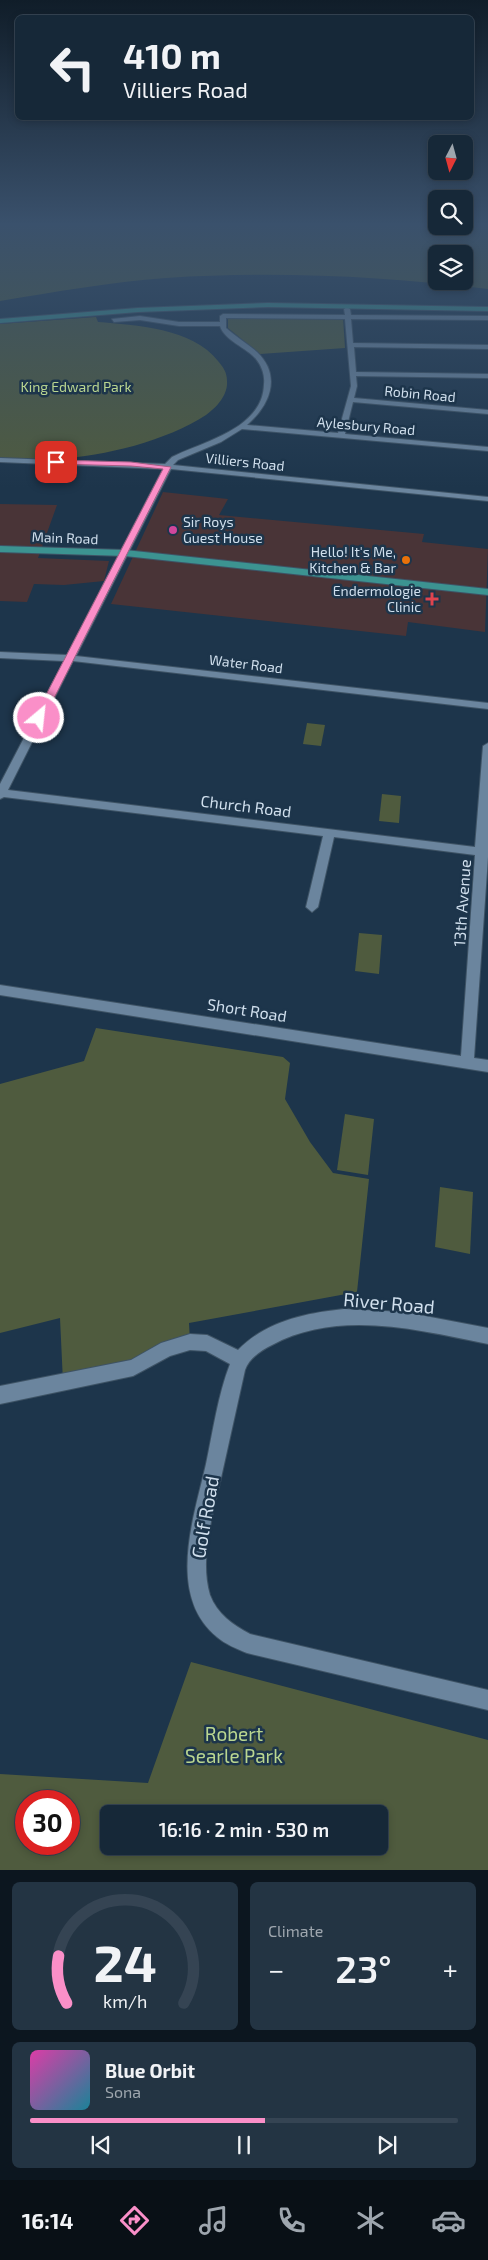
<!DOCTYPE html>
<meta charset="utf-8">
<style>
:root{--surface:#162838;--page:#233443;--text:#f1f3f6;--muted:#9ea6ae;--line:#354453;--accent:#fa8fc8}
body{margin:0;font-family:"Exo 2",sans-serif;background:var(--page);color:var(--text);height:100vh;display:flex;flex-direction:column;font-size:19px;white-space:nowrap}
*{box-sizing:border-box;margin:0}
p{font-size:16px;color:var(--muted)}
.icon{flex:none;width:28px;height:28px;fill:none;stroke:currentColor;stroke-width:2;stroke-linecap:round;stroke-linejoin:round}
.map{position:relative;height:1870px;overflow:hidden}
.details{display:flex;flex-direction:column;gap:12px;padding:12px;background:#0c161f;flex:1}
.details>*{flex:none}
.top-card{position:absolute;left:15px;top:15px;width:459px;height:105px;border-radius:8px;box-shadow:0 2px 8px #0003,0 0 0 1px var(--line);background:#162838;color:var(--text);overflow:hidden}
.needle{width:32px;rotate:186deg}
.buttons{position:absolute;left:428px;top:135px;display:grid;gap:10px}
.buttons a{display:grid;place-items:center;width:45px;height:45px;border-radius:8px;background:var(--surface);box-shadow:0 2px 8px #0003,0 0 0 1px var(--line);font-size:25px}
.speed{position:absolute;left:15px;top:1790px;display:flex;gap:10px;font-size:25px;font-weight:700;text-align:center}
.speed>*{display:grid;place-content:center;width:65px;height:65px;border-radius:50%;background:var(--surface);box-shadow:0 2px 8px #0003,0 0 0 1px var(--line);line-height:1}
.speed .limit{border:8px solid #d22;background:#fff;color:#111}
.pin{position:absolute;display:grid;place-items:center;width:42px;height:42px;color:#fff;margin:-21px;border-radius:10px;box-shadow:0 2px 8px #0006}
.me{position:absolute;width:55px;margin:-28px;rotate:28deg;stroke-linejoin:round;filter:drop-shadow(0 0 4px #0008)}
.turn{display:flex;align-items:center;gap:18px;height:105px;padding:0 25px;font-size:22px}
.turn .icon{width:65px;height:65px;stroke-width:2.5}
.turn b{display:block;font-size:35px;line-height:42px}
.big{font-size:38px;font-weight:600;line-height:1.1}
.details .widget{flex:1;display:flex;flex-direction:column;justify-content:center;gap:8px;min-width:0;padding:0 18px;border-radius:8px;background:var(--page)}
.details .dial{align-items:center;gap:0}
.dial svg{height:130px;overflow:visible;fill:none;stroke:var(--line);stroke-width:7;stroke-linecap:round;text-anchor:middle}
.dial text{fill:var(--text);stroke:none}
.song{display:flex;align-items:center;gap:15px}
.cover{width:60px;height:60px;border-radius:8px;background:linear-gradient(135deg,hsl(320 70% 55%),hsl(190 70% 35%))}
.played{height:5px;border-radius:2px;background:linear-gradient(90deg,var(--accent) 55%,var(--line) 55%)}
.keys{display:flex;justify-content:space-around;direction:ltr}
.heat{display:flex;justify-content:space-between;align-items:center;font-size:28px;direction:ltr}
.details .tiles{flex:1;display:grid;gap:12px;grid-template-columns:1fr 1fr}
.widget:last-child{grid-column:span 2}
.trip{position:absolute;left:100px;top:1805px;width:288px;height:50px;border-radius:8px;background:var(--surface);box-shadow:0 2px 8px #0003,0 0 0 1px var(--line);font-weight:600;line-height:50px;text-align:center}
.tabs{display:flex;height:80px;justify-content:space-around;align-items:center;background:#091016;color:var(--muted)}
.tabs .icon{width:35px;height:35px}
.tabs .selected{color:var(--accent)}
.tabs b{font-size:22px;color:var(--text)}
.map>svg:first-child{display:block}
.commercial{fill:#493437}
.green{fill:#4f5b3e;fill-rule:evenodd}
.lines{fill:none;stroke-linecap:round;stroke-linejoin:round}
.minor-casing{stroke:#3e5365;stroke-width:2}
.major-casing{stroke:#3e5365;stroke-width:2}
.minor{fill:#6b859e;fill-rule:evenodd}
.major{fill:#3c9391;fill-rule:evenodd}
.route{fill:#fa8fc8;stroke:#a25d82}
.hotel-dot{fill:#d1479c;stroke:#1d354b;stroke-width:2}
.food-dot{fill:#e8710a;stroke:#1d354b;stroke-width:2}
.health-dot{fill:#e0444e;stroke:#1d354b;stroke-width:2}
.labels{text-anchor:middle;stroke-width:5;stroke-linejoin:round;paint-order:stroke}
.far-park-label{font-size:14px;fill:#bad690;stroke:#1d354b}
.far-street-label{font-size:14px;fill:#d0dfed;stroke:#1d354b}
.far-poi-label{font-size:14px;fill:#d0dfed;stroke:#1d354b;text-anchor:end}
.street-label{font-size:16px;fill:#d0dfed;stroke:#1d354b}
.near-street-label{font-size:19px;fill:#d0dfed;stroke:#1d354b}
.near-park-label{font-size:19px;fill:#bad690;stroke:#1d354b}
</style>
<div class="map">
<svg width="488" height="1870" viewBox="0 0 488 1870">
<rect width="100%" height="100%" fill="#1d354b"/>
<g class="commercial">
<path d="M163,492L228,499L219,515L424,534L422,542L488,549L485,632L408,622L406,636L111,604Z"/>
<path d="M0,504L57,505L38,558L109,561L104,581L64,585L34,584L27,602L0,601Z"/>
</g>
<g class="green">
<path d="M0,226H488V289C380,276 275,271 166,278C110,282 55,292 0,301ZM436,254H464V281H436Z"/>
<path d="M262,316L343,317L345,348L260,354L228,328V319Z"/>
<path d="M96,317L98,322C135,325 193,328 218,361C223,367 227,372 227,381C228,395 217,407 206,415C166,441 105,456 57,459C38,460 19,458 0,458V324Z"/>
<path d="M307,723L325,725L321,746L303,744Z"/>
<path d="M382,794L401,796L399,823L379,821Z"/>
<path d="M359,933L382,935L379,974L355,971Z"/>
<path d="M96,1028L283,1057L290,1063L285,1099L310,1142L333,1173L369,1179L357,1292L189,1323L190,1342L63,1382L60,1318L0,1333V1084L84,1061Z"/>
<path d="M345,1114L374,1119L368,1175L337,1170Z"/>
<path d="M440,1187L473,1192L470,1254L435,1247Z"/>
<path d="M191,1662L488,1740V1870H0V1774L148,1783ZM69,1801V1844H26V1801ZM109,1814H379V1846H109Z"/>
</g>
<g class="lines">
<g class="minor-casing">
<g id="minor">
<path d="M347,307L350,309L351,315L488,316V320L351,319L353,343L488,345V349L354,347L356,372L488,374V378L356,376L357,386L354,398L488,410V414L353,402L345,434L488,447V451L242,429L221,442L178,460L173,465L488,497V501L171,469L76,656L488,703V709L73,661L8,790L475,847L483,746L488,743V857L474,1058L488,1060V1072L0,995V985L461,1056L475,855L334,837L318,907L312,912L306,907L323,836L4,797L0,799V784L64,661L0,658V652L67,655L163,469L0,462V458L165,464L172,457C204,441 263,429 264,384C265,376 262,366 256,359C247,348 224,340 220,326H179L140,320L114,322L112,319L140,316L179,322H220V316L223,314L345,315L344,309ZM226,318L345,319L351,386L338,433L247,425C270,405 282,376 257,352C247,343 236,337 226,328Z"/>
<path d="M344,1309L404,1312L488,1328V1344C418,1330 339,1309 272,1345C262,1350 249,1358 245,1370C237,1406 229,1442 221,1478C213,1514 199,1558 210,1595C217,1614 233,1625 250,1634L488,1690V1710L247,1653C237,1649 225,1644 217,1637C166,1595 194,1517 206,1464C213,1431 218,1395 230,1364L206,1351L190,1350L170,1356L133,1376L0,1404V1386L131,1360L161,1343L190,1334L207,1335L238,1350C266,1321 306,1313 344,1309Z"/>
</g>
</g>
<g class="major-casing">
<g id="major">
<path d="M268,303L488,307V311L268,307L138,312L0,323V319L138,308Z"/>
<path d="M0,546L125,550L488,589V595L125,556L0,552Z"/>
</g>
</g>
<use href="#minor" class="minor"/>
<use href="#major" class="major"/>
</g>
<linearGradient id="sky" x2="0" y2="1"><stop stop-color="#101d29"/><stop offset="0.46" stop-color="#3a516c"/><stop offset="1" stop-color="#3a516c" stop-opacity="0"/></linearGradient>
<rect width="488" height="488" fill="url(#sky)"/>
<path class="route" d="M54,460L131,462L171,467L44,718L39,721L34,718L163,469L131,466L56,464L54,463Z"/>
<circle class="hotel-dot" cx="173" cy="530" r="5"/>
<circle class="food-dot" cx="406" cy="560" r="5"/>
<path class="health-dot" d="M429.5 591.5h5v5h5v5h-5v5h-5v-5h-5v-5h5z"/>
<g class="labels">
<g class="far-park-label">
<text x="76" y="392">King Edward Park</text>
</g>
<g class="far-street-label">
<text transform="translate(420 394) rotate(5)" y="5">Robin Road</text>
<text transform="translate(366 426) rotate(5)" y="5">Aylesbury Road</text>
<text transform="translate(245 462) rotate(6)" y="5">Villiers Road</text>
<text transform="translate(65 538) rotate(2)" y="5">Main Road</text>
<text transform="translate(246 664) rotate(7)" y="5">Water Road</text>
</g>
<g class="far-poi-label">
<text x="183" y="527" text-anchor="start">Sir Roys<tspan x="183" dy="16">Guest House</tspan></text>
<text x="396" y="557">Hello! It's Me,<tspan x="396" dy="16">Kitchen &amp; Bar</tspan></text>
<text x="421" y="596">Endermologie<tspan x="421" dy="16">Clinic</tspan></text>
</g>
<g class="street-label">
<text transform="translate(246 806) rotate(7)" y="6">Church Road</text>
<text transform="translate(462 903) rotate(-86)" y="6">13th Avenue</text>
<text transform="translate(247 1010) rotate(9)" y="6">Short Road</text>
</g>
<g class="near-street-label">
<text transform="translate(389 1303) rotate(5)" y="7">River Road</text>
<text transform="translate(205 1517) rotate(-80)" y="7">Golf Road</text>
</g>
<g class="near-park-label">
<text x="234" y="1741">Robert<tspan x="234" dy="22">Searle Park</tspan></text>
</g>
</g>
</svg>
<div class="buttons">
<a><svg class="needle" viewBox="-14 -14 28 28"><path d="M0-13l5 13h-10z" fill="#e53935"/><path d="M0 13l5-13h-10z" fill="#9ea6ae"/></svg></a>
<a><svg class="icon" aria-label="search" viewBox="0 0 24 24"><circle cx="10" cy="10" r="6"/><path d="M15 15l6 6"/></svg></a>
<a><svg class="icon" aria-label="layers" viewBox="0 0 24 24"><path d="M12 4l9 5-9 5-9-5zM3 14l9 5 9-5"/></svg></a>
</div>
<div class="speed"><div class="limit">30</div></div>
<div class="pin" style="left:56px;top:462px;background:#d93025"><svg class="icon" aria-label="arrive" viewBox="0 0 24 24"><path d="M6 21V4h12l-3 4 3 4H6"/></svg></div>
<svg class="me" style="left:39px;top:718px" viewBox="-20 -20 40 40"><circle r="17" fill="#fa8fc8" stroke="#fff" stroke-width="3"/><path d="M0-11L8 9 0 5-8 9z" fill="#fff"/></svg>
<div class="trip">16:16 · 2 min · 530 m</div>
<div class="top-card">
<div class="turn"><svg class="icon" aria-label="left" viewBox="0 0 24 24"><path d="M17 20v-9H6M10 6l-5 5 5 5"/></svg><div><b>410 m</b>Villiers Road</div></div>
</div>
</div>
<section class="details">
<div class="tiles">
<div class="widget dial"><svg viewBox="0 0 100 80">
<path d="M14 69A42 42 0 1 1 86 69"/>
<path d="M14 69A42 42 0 0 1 9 40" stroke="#fa8fc8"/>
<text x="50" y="56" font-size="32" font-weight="700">24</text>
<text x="50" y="72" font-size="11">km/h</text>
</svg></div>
<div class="widget"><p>Climate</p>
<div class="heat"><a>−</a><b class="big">23°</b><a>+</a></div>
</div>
<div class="widget">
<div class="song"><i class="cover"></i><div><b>Blue Orbit</b><p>Sona</p></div></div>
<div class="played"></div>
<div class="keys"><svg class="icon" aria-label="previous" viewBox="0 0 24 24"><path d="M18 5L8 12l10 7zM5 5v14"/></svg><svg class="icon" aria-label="pause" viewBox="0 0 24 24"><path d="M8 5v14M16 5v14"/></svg><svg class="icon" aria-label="next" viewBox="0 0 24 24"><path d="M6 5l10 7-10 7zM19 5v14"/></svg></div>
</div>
</div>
</section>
<nav class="tabs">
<b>16:14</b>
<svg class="icon selected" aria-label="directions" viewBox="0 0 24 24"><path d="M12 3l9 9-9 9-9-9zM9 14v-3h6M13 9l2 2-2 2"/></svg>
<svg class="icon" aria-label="music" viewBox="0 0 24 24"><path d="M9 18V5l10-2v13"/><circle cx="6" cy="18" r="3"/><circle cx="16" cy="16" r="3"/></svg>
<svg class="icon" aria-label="phone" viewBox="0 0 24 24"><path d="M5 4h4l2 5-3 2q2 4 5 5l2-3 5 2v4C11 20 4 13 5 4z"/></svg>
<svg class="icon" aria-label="climate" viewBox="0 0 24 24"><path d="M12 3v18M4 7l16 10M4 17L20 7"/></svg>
<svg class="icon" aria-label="car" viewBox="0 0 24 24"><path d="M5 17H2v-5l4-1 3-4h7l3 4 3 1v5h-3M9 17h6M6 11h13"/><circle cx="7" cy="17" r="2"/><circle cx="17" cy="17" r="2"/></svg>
</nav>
